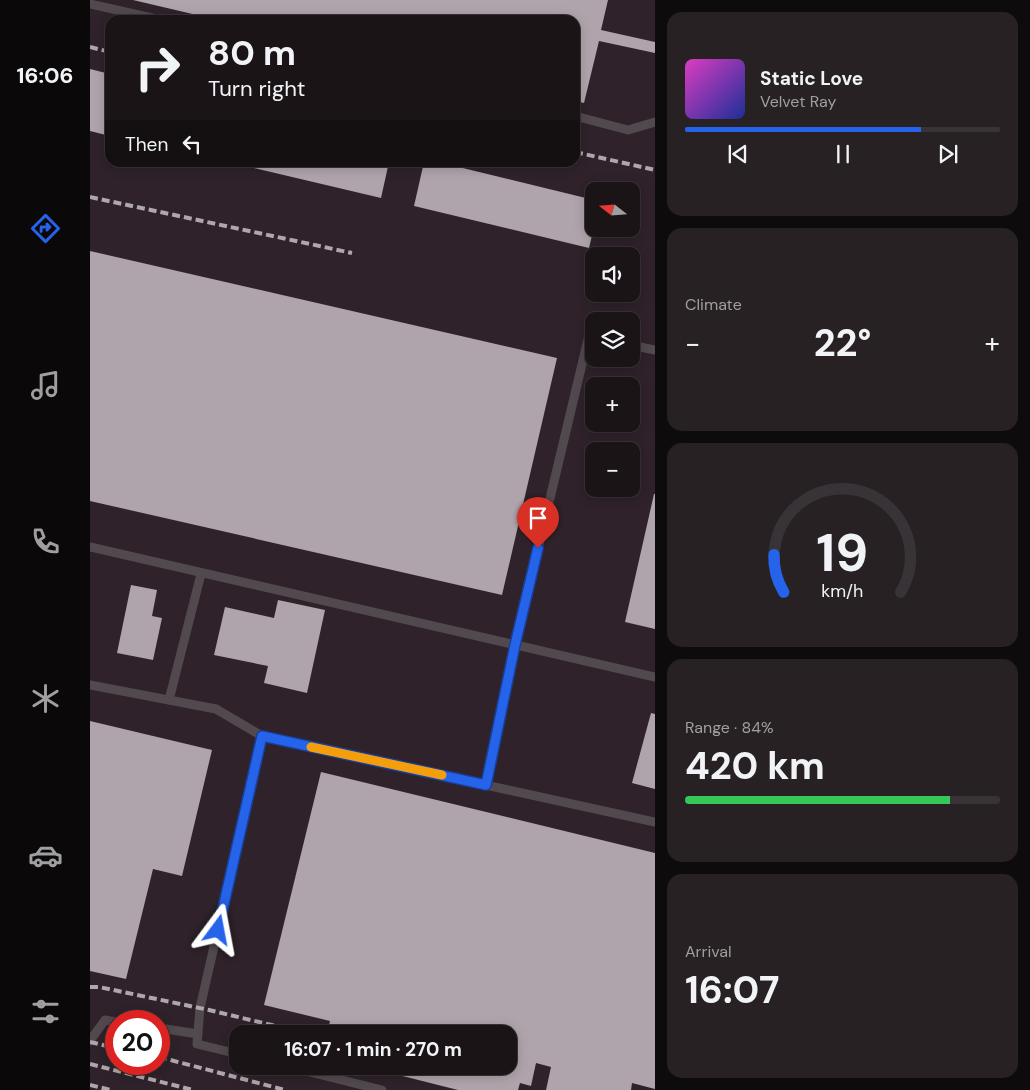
<!DOCTYPE html>
<meta charset="utf-8">
<style>
:root{--surface:#1a1417;--page:#272124;--text:#f1f3f6;--muted:#9f9ea1;--line:#383336;--accent:#2563eb}
body{margin:0;font-family:"DM Sans",sans-serif;background:var(--page);color:var(--text);height:100vh;display:flex;flex-direction:column;font-size:19px;white-space:nowrap}
*{box-sizing:border-box;margin:0}
p{font-size:16px;color:var(--muted)}
.icon{flex:none;width:28px;height:28px;fill:none;stroke:currentColor;stroke-width:2;stroke-linecap:round;stroke-linejoin:round}
.map{position:relative;flex:1;overflow:hidden}
.sheet{display:flex;flex-direction:column;gap:12px;padding:12px;background:#0e0b0d;width:375px}
.sheet>*{flex:none}
.banner{position:absolute;left:15px;top:15px;width:475px;height:152px;border-radius:15px;box-shadow:0 2px 12px #0003,0 0 0 1px var(--line);background:#1a1417;color:var(--text);overflow:hidden}
.needle{width:32px;rotate:287deg}
.controls{position:absolute;left:495px;top:182px;display:grid;gap:10px}
.controls a{display:grid;place-items:center;width:55px;height:55px;border-radius:10px;background:var(--surface);box-shadow:0 2px 12px #0003,0 0 0 1px var(--line);font-size:25px}
.speed{position:absolute;left:15px;top:1010px;display:flex;gap:10px;font-size:25px;font-weight:700;text-align:center}
.speed>*{display:grid;place-content:center;width:65px;height:65px;border-radius:50%;background:var(--surface);box-shadow:0 2px 12px #0003,0 0 0 1px var(--line);line-height:1}
.speed .limit{border:8px solid #d22;background:#fff;color:#111}
.pin{position:absolute;display:grid;place-items:center;width:42px;height:42px;color:#fff;margin:-51px -21px;border-radius:50% 50% 50% 0;rotate:-45deg;box-shadow:0 0 5px #0007}
.pin .icon{rotate:45deg}
.me{position:absolute;width:55px;margin:-28px;rotate:13deg;stroke-linejoin:round;filter:drop-shadow(0 0 4px #0008)}
.turn{display:flex;align-items:center;gap:18px;height:105px;padding:0 20px;font-size:22px}
.turn .icon{width:65px;height:65px;stroke-width:2.5}
.turn b{display:block;font-size:35px;line-height:42px}
.then{display:flex;align-items:center;height:48px;padding:0 20px;background:#0003;gap:10px;font-size:19px}
.big{font-size:38px;font-weight:700;line-height:1.1}
.sheet .widget{flex:1;display:flex;flex-direction:column;justify-content:center;gap:8px;min-width:0;padding:0 18px;border-radius:15px;background:var(--page)}
.sheet .dial{align-items:center;gap:0}
.dial svg{height:130px;overflow:visible;fill:none;stroke:var(--line);stroke-width:7;stroke-linecap:round;text-anchor:middle}
.dial text{fill:var(--text);stroke:none}
.song{display:flex;align-items:center;gap:15px}
.cover{width:60px;height:60px;border-radius:8px;background:linear-gradient(135deg,hsl(310 70% 55%),hsl(230 70% 35%))}
.played{height:5px;border-radius:2px;background:linear-gradient(90deg,var(--accent) 75%,var(--line) 75%)}
.keys{display:flex;justify-content:space-around;direction:ltr}
.heat{display:flex;justify-content:space-between;align-items:center;font-size:28px;direction:ltr}
.charge{height:8px;border-radius:4px;background:linear-gradient(90deg,#34c759 84%,var(--line) 0)}
.trip{position:absolute;left:139px;top:1025px;width:288px;height:50px;border-radius:15px;background:var(--surface);box-shadow:0 2px 12px #0003,0 0 0 1px var(--line);font-weight:700;line-height:50px;text-align:center}
main{display:flex;flex:1;min-height:0}
.dock{display:flex;flex-direction:column;width:90px;justify-content:space-around;align-items:center;background:#0a0809;color:var(--muted)}
.dock .icon{width:35px;height:35px}
.dock .on{color:var(--accent)}
.dock b{font-size:22px;color:var(--text)}
.map>svg:first-child{display:block}
.built{fill:#2f222b;fill-rule:evenodd}
.building{fill:#afa4ab}
.lines{fill:none;stroke-linecap:round;stroke-linejoin:round}
.service{stroke:#52494f;stroke-width:9}
.rail{stroke:#aea7ab;stroke-width:4;stroke-dasharray:8 4;stroke-linecap:butt}
.route-casing{stroke:#184099;stroke-width:12}
.route{stroke:#2563eb;stroke-width:9}
.slow{stroke:#f59e0b;stroke-width:9}
</style>
<main>
<nav class="dock">
<b>16:06</b>
<svg class="icon on" aria-label="directions" viewBox="0 0 24 24"><path d="M12 3l9 9-9 9-9-9zM9 14v-3h6M13 9l2 2-2 2"/></svg>
<svg class="icon" aria-label="music" viewBox="0 0 24 24"><path d="M9 18V5l10-2v13"/><circle cx="6" cy="18" r="3"/><circle cx="16" cy="16" r="3"/></svg>
<svg class="icon" aria-label="phone" viewBox="0 0 24 24"><path d="M5 4h4l2 5-3 2q2 4 5 5l2-3 5 2v4C11 20 4 13 5 4z"/></svg>
<svg class="icon" aria-label="climate" viewBox="0 0 24 24"><path d="M12 3v18M4 7l16 10M4 17L20 7"/></svg>
<svg class="icon" aria-label="car" viewBox="0 0 24 24"><path d="M5 17H2v-5l4-1 3-4h7l3 4 3 1v5h-3M9 17h6M6 11h13"/><circle cx="7" cy="17" r="2"/><circle cx="17" cy="17" r="2"/></svg>
<svg class="icon" aria-label="filters" viewBox="0 0 24 24"><path d="M4 7h16M4 17h16"/><circle cx="9" cy="7" r="2"/><circle cx="15" cy="17" r="2"/></svg>
</nav>
<div class="map">
<svg width="565" height="1090" viewBox="0 0 565 1090">
<rect width="100%" height="100%" fill="#221a1f"/>
<path class="built" d="M0,0H565V1090H0ZM20,20H485V162H20ZM504,191H541V229H504ZM504,256H541V294H504ZM504,321H541V359H504ZM504,386H541V424H504ZM504,451H541V489H504ZM26,1021H69V1064H26ZM148,1034H418V1066H148Z"/>
<g class="building">
<path d="M43,0H518L511,30L565,42V53L509,41L494,103L485,101V20H128Z"/>
<path d="M0,69L20,74V136L0,131Z"/>
<path d="M139,162H299L291,198Z"/>
<path d="M334,162H348L504,200V227L499,248L324,206Z"/>
<path d="M0,251L467,358L412,595L0,501Z"/>
<path d="M564,494H565V629L535,622Z"/>
<path d="M41,585L67,590L62,616L72,618L63,660L27,653Z"/>
<path d="M188,600L235,610L217,693L174,683L178,666L124,655L135,607L184,618Z"/>
<path d="M561,713L565,714V789L542,783Z"/>
<path d="M0,721L122,750L92,876L63,869L36,979L0,971Z"/>
<path d="M231,772L565,853V1089L542,1083L541,1090H456L461,1067L446,1063L441,1086L430,1083L428,1090H368L273,1066H418V1034H237L240,1021L174,1005Z"/>
</g>
<g class="lines">
<g class="service">
<path d="M0,4L71,20"/>
<path d="M485,116L538,130L565,122"/>
<path d="M541,345L565,350"/>
<path d="M0,547L565,677"/>
<path d="M0,685L126,709L172,736L565,822"/>
<path d="M79,700L111,574"/>
<path d="M396,785L425,645L499,335L504,336"/>
<path d="M69,1028L108,1034"/>
<path d="M0,1041L15,1020L26,1022"/>
<path d="M148,1054L107,1044L110,1008L172,736"/>
<path d="M196,1066L292,1090"/>
</g>
<g class="rail">
<path d="M0,47L20,52"/>
<path d="M485,152L565,170"/>
<path d="M0,197L262,253"/>
<path d="M0,987H9L119,1010L219,1034"/>
<path d="M0,1042L26,1048"/>
<path d="M69,1057L195,1090"/>
<path d="M0,1064L103,1090"/>
<path d="M0,1085L21,1090"/>
</g>
</g>
<g class="lines">
<g class="route-casing">
<path id="route" d="M128,930L172,736L396,785L425,645L448,548"/>
</g>
<use href="#route" class="route"/>
<path class="slow" d="M221,747L352,775"/>
</g>
</svg>
<div class="controls">
<a><svg class="needle" viewBox="-14 -14 28 28"><path d="M0-13l5 13h-10z" fill="#e53935"/><path d="M0 13l5-13h-10z" fill="#9f9ea1"/></svg></a>
<a><svg class="icon" aria-label="sound" viewBox="0 0 24 24"><path d="M4 9h4l5-4v14l-5-4H4zM17 9q2 3 0 6"/></svg></a>
<a><svg class="icon" aria-label="layers" viewBox="0 0 24 24"><path d="M12 4l9 5-9 5-9-5zM3 14l9 5 9-5"/></svg></a>
<a>+</a>
<a>−</a>
</div>
<div class="speed"><div class="limit">20</div></div>
<div class="pin" style="left:448px;top:548px;background:#d93025"><svg class="icon" aria-label="arrive" viewBox="0 0 24 24"><path d="M6 21V4h12l-3 4 3 4H6"/></svg></div>
<svg class="me" style="left:128px;top:930px" viewBox="-20 -20 40 40"><path d="M0-17L14 15 0 8-14 15z" fill="#2563eb" stroke="#fff" stroke-width="4"/></svg>
<div class="trip">16:07 · 1 min · 270 m</div>
<div class="banner">
<div class="turn"><svg class="icon" aria-label="right" viewBox="0 0 24 24"><path d="M7 20v-9h11M14 6l5 5-5 5"/></svg><div><b>80 m</b>Turn right</div></div>
<div class="then">Then<svg class="icon" aria-label="left" viewBox="0 0 24 24"><path d="M17 20v-9H6M10 6l-5 5 5 5"/></svg></div>
</div>
</div>
<section class="sheet">
<div class="widget">
<div class="song"><i class="cover"></i><div><b>Static Love</b><p>Velvet Ray</p></div></div>
<div class="played"></div>
<div class="keys"><svg class="icon" aria-label="previous" viewBox="0 0 24 24"><path d="M18 5L8 12l10 7zM5 5v14"/></svg><svg class="icon" aria-label="pause" viewBox="0 0 24 24"><path d="M8 5v14M16 5v14"/></svg><svg class="icon" aria-label="next" viewBox="0 0 24 24"><path d="M6 5l10 7-10 7zM19 5v14"/></svg></div>
</div>
<div class="widget"><p>Climate</p>
<div class="heat"><a>−</a><b class="big">22°</b><a>+</a></div>
</div>
<div class="widget dial"><svg viewBox="0 0 100 80">
<path d="M14 69A42 42 0 1 1 86 69"/>
<path d="M14 69A42 42 0 0 1 8 46" stroke="#2563eb"/>
<text x="50" y="56" font-size="32" font-weight="700">19</text>
<text x="50" y="72" font-size="11">km/h</text>
</svg></div>
<div class="widget"><p>Range · 84%</p><b class="big">420 km</b><div class="charge"></div></div>
<div class="widget"><p>Arrival</p><b class="big">16:07</b></div>
</section>
</main>
